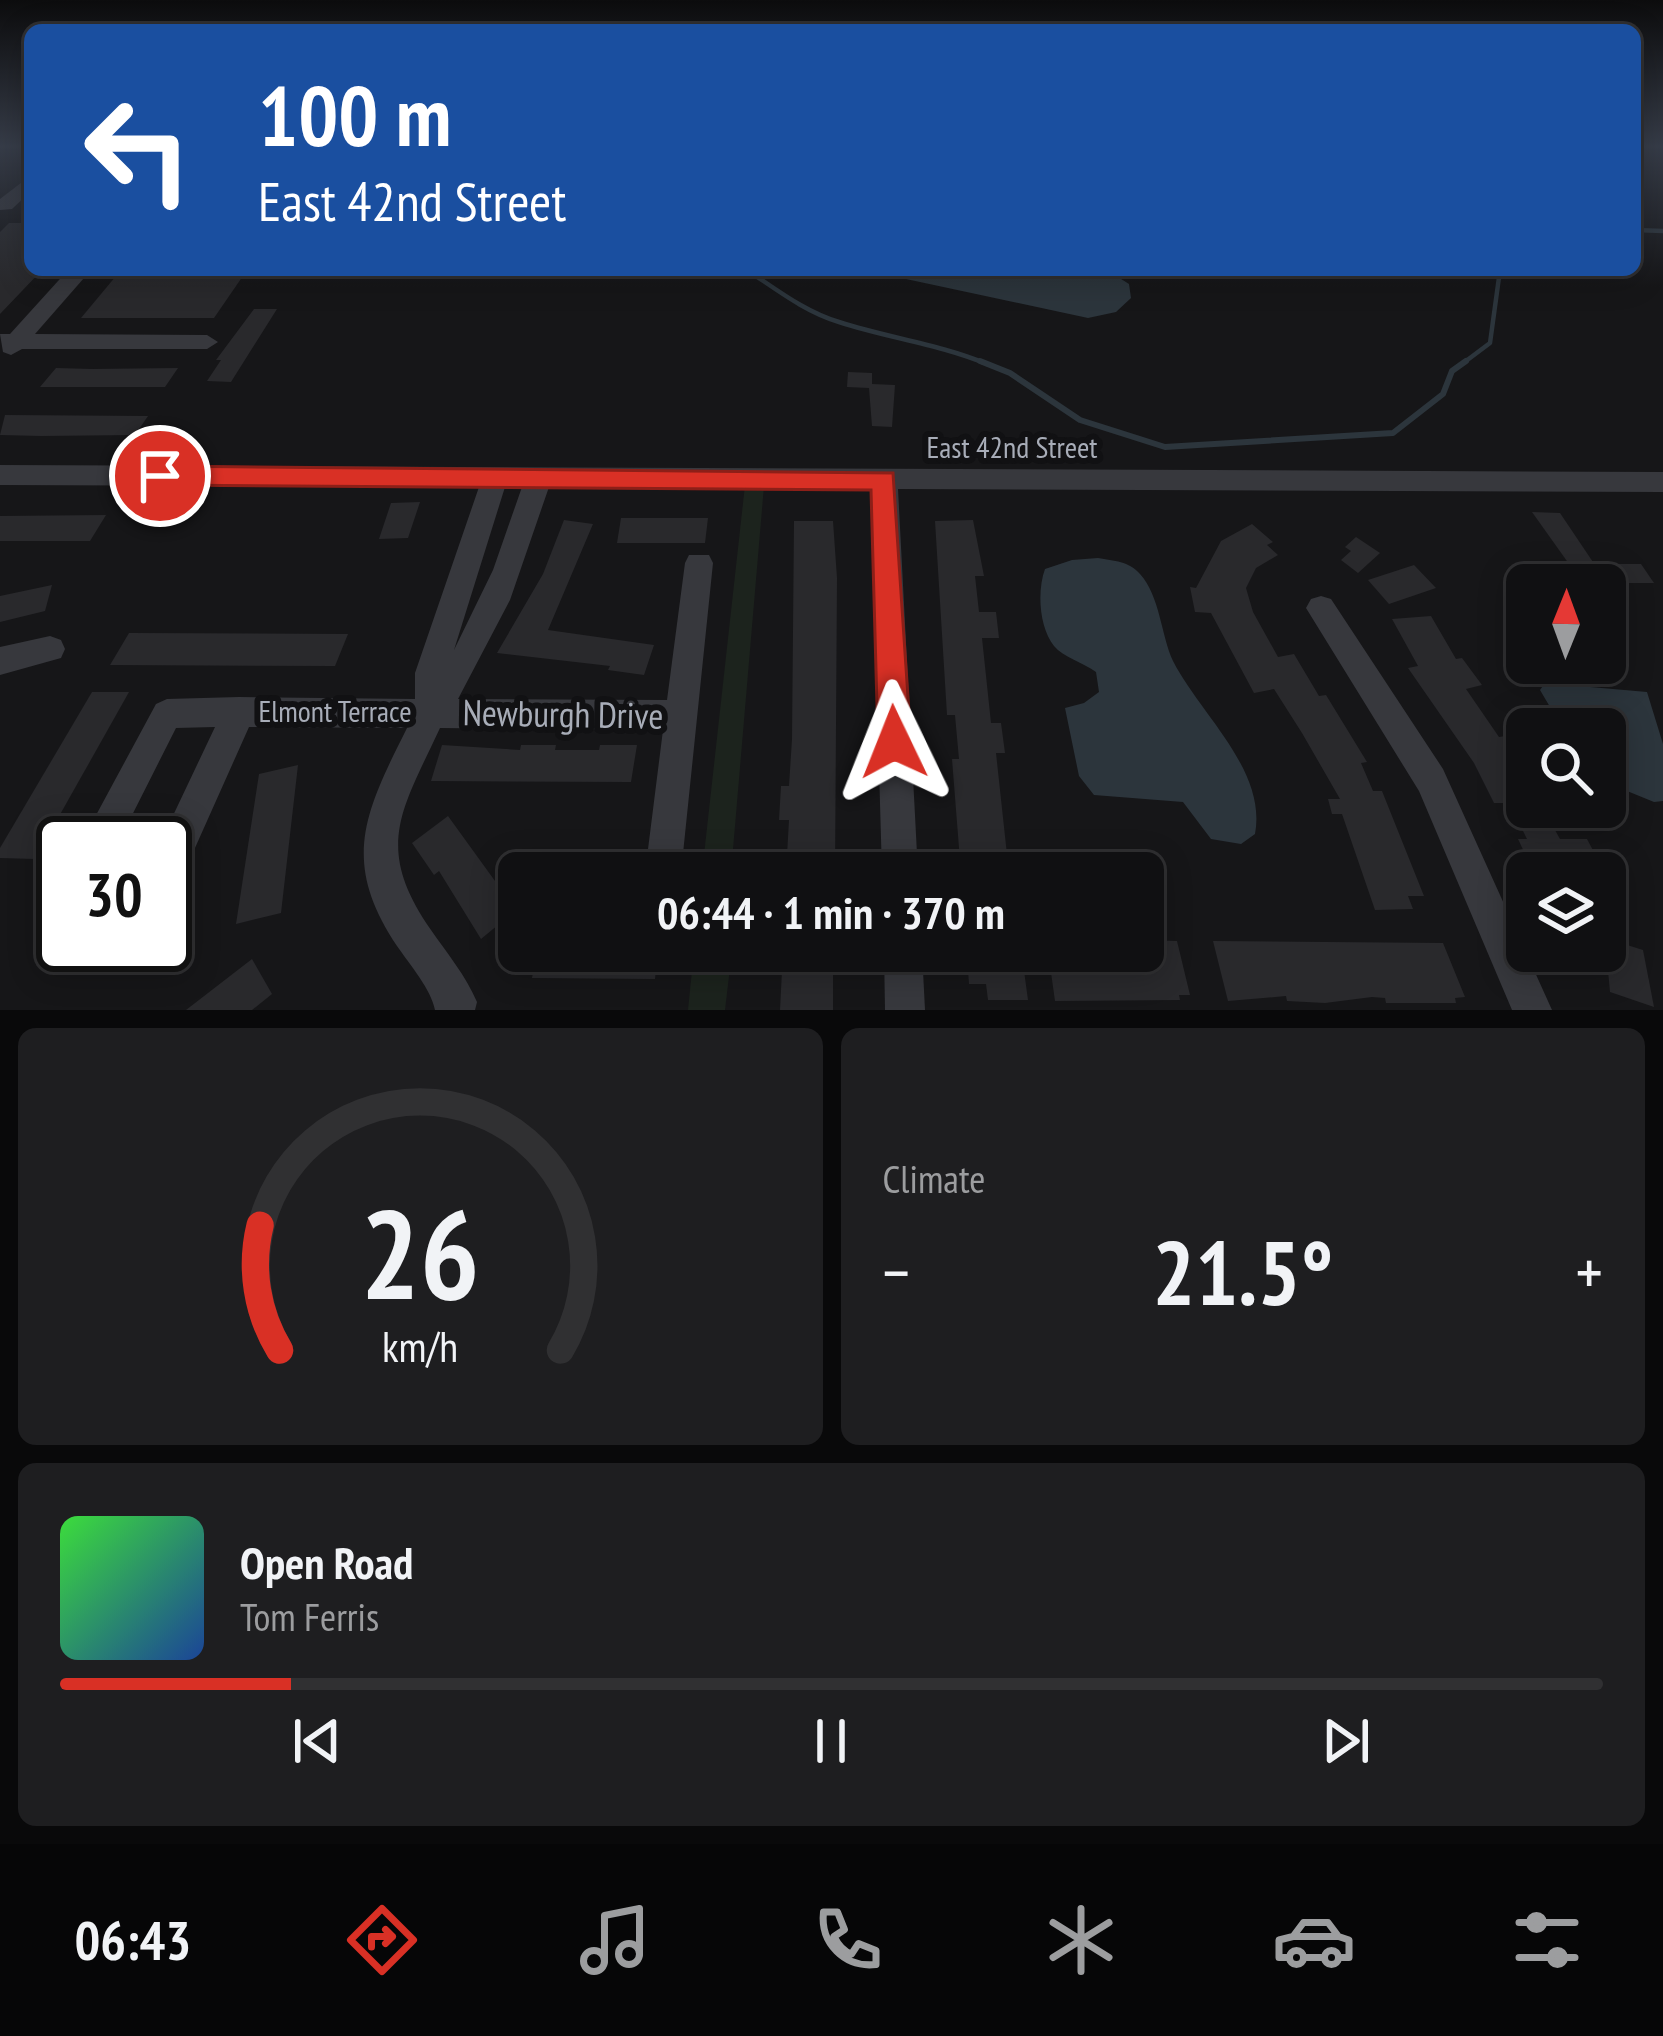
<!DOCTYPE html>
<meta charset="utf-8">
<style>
:root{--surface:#101012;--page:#1e1e20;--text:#f1f3f6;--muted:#9c9d9f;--line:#303032;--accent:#d93025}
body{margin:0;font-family:"PT Sans Narrow",sans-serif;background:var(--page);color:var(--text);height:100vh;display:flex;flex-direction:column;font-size:45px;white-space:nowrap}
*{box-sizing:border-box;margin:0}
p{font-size:39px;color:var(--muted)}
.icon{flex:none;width:66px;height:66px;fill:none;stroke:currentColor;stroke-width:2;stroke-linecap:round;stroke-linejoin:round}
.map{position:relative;height:1010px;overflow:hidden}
.side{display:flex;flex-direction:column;gap:18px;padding:18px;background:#09090a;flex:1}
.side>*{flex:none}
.hud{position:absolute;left:24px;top:24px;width:1617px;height:252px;border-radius:18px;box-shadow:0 6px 30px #0003,0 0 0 3px var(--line);background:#1a4fa0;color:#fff;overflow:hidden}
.needle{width:78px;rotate:1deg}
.controls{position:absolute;left:1506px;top:564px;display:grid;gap:24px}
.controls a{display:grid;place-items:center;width:120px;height:120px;border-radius:18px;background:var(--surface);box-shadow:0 6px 30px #0003,0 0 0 3px var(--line);font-size:60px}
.speed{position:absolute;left:36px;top:816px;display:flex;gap:24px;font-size:60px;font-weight:700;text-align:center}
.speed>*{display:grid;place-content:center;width:156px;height:156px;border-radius:50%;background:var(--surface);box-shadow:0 6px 30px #0003,0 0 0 3px var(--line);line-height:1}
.speed .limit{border:6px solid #111;border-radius:18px;background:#fff;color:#111}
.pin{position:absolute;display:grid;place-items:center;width:102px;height:102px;color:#fff;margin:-51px;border:6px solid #fff;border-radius:50%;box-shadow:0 3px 12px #0007}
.me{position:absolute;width:132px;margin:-66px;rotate:358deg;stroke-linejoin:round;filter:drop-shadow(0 0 9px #0008)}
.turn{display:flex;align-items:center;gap:42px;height:252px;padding:0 36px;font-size:54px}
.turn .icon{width:156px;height:156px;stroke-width:2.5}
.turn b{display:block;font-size:84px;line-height:102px}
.big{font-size:90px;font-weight:700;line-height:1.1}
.side .card{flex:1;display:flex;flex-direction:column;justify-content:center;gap:18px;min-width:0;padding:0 42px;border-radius:18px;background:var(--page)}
.side .dial{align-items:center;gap:0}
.dial svg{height:312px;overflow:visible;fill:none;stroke:var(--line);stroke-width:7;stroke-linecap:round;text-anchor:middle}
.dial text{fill:var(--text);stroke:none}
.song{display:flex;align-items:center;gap:36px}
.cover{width:144px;height:144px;border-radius:18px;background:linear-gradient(135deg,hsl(120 70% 55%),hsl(220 70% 35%))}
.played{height:12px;border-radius:6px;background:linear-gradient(90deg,var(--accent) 15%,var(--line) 15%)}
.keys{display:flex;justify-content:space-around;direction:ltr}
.heat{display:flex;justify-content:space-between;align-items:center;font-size:66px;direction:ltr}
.side .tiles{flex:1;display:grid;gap:18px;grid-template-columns:1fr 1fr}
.card:last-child{grid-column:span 2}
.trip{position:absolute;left:498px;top:852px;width:666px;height:120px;border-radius:18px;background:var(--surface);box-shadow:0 6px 30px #0003,0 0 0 3px var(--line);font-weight:700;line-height:120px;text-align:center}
.tabs{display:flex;height:192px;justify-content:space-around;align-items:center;background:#060607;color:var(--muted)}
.tabs .icon{width:84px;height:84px}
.tabs .active{color:var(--accent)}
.tabs b{font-size:54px;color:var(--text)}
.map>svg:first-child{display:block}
.green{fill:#1c231d}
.water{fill:#2c353c}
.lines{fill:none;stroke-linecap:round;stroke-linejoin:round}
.stream-far1{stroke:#2c353c;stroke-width:4.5}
.stream{stroke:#2c353c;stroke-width:6}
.building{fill:#29292c}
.minor{fill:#37383d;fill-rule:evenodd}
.route{fill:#d93025;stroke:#8d1f18;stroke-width:3}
.labels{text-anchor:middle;stroke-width:12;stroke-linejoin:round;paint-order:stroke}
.street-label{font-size:30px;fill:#a8adb8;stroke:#111113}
.near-street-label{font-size:36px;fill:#a8adb8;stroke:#111113}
</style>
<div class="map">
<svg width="1663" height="1010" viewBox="0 0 1663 1010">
<rect width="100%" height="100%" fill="#161618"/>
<g class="green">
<path d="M745,485L764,486L731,873H702Z"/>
<path d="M694,951H732L725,1010H688Z"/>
</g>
<g class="water">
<path d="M864,270H1107L1129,284L1131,298L1116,312L1088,318Z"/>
<path d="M1098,558C1114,561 1129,561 1140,574C1160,596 1161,635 1173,661C1200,714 1267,770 1255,834L1241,844L1211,839L1183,802L1094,795L1079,776L1065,708L1084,703L1099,692L1096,672C1084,663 1063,657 1054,646C1039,627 1037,591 1045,569L1072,560Z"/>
<path d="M1545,683L1647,692L1663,744V801L1654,802L1605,782V729H1563L1540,690Z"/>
</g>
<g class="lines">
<g class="stream-far1">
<path d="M1635,230L1663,231"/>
<path d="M747,270C776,289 805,312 839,322C888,338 939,344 987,364"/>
<path d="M1462,364L1490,343L1500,270"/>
</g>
<path class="stream" d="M980,361L1010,373L1080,420L1165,447L1393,433L1443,394L1452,371L1466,361"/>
</g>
<g class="building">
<path d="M9,223H30V270H42L0,314V232Z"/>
<path d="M121,270H247L214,318H81Z"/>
<path d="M254,309H277L231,382L207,381L221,360H216Z"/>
<path d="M56,368L92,369L178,368L165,387H40Z"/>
<path d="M848,372L872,373V384L895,385L892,427L872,426L869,388L847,387Z"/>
<path d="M5,415L148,416L135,435L41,436L0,435Z"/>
<path d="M420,502L408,538L379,539L391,503Z"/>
<path d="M1532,512L1560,513L1599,571H1574Z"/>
<path d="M106,515L90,541H0V516Z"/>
<path d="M621,518H708L705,543H617Z"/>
<path d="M564,520L593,524L548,630L654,645L644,675L608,670L610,666L497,653L543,574Z"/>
<path d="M973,520L984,576H975L979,612H996L999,638H982L991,723H1001L1005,753H996L1009,873H961L952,759H959L955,715H947L935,521Z"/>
<path d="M794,521H833L837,578L835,873H786L789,820H779L781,786H789L792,739Z"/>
<path d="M1252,524L1273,542L1267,545L1278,555L1256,568L1246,588L1253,612L1278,657L1294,654L1319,696L1326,695L1367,762L1361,763L1373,791H1382L1424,896H1408L1413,909L1375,910L1342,814H1332L1328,799H1340L1302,733L1274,689L1254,693L1211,613L1195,612L1190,587L1196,588L1221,541Z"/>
<path d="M1356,537L1380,553L1358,573L1341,560L1351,551L1345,547Z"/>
<path d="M1605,564H1641L1654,583H1618Z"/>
<path d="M1414,565L1436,588L1389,604L1368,580Z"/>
<path d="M52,585L45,611L0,622V596Z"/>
<path d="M1431,616L1456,659L1462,658L1482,685L1466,689L1499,737L1512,735L1527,757V807H1542L1560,839H1587L1605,873H1534L1518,839H1527L1509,803H1494L1474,763L1408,668L1418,666L1392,619Z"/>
<path d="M129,633L348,634L335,666L110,665Z"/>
<path d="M92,692H129L35,859L0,858V848Z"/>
<path d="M442,745L520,750L521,745H556L555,750H599L600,745H637L631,782L431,781Z"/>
<path d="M298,765L281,913L236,924L259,774Z"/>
<path d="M448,816L516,910L481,939L439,871L434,875L412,843Z"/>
<path d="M1605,938L1643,950L1654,1007L1610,992Z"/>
<path d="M1143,940L1177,941L1190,995H1179L1180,1000L1055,1001L1048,951H1143Z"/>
<path d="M1213,941L1443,943L1465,997L1455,998L1456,1003H1386L1385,998L1372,997L1325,1003L1287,1001L1286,996L1228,1001Z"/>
<path d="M537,951H658L655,979L532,978Z"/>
<path d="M783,951H833V1010H780Z"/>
<path d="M1022,956L1028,1000H988L986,984H969L967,957Z"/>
<path d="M252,959L272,994L252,1010H186Z"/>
</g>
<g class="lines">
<g class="minor">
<path d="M30,176V192L12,209L0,210V199Z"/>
<path d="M68,270H91L35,334L207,335L218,342L207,349H22L11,355L3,352L0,334H10Z"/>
<path d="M0,465L1663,472V492L898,489L918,873H882L871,489L549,487L510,600L458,699L667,700L685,563L689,555H709L713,563L681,873H645L663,730L440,728C402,810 373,847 431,930C447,953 466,976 477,1002L475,1010H435C431,989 410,965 397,946C340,861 365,812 407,728L249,727L178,886L165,891V843H160L215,727L176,728L118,843H81L156,704L167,699L239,697L415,699V673L479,487L0,485ZM505,487H522L493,570L454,650Z"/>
<path d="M1321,596L1331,599L1443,769L1552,1010H1512L1419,791L1306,608L1311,599Z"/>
<path d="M50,636L61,640L65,649L61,658L0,675V647Z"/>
<path d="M103,945H142L136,958L123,964L109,958Z"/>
<path d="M884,951H922L925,1010H885Z"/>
</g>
</g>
<linearGradient id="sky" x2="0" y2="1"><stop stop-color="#0c0c0d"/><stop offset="0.51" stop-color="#363c48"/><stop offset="1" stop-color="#363c48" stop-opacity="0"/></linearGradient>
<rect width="1663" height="287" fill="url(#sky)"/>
<path class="route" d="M160,466L893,473L911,742L906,753L894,757L883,753L878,742L871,490L160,485L146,476Z"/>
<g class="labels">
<g class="street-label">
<text x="1012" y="458">East 42nd Street</text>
<text x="335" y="722">Elmont Terrace</text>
</g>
<g class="near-street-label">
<text transform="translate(563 714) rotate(1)" y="13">Newburgh Drive</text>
</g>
</g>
</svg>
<div class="controls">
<a><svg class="needle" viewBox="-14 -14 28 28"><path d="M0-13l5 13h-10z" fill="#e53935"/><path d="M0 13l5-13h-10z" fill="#9c9d9f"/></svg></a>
<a><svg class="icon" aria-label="search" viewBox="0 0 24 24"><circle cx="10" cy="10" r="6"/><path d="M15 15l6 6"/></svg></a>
<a><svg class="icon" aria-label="layers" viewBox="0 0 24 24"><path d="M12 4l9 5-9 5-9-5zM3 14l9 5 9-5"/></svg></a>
</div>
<div class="speed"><div class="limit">30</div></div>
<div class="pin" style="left:160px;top:476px;background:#d93025"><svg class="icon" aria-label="arrive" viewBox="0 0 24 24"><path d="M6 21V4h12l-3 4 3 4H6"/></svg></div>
<svg class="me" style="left:894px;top:742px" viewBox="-20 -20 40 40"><path d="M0-17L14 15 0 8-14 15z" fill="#d93025" stroke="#fff" stroke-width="4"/></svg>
<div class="trip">06:44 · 1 min · 370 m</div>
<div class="hud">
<div class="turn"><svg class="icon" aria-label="left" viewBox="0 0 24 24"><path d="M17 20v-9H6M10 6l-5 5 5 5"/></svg><div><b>100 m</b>East 42nd Street</div></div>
</div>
</div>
<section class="side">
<div class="tiles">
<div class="card dial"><svg viewBox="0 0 100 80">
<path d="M14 69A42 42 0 1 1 86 69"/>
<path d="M14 69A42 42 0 0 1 9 37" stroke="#d93025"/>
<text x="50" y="56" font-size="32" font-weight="700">26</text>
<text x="50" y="72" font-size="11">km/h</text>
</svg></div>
<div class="card"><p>Climate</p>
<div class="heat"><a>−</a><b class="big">21.5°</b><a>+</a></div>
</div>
<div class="card">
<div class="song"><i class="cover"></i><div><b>Open Road</b><p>Tom Ferris</p></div></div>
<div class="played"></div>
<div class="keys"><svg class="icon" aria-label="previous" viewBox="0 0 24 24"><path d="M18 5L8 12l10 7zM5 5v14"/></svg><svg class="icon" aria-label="pause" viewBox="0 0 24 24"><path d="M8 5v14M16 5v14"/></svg><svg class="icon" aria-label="next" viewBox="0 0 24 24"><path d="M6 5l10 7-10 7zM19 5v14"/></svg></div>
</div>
</div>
</section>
<nav class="tabs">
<b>06:43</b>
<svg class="icon active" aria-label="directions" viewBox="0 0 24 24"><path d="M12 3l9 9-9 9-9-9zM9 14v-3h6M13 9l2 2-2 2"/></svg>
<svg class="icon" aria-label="music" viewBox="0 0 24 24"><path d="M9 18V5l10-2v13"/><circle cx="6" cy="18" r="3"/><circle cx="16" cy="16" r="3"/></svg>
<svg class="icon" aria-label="phone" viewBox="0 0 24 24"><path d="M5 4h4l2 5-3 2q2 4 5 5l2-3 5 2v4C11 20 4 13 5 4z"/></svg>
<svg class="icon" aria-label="climate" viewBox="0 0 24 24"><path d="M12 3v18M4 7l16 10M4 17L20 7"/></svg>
<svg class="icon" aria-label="car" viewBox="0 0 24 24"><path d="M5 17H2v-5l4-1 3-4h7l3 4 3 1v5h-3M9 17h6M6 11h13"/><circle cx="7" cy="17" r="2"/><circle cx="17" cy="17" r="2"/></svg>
<svg class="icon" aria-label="filters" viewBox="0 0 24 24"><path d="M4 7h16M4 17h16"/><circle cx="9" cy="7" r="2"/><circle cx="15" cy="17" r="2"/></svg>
</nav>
